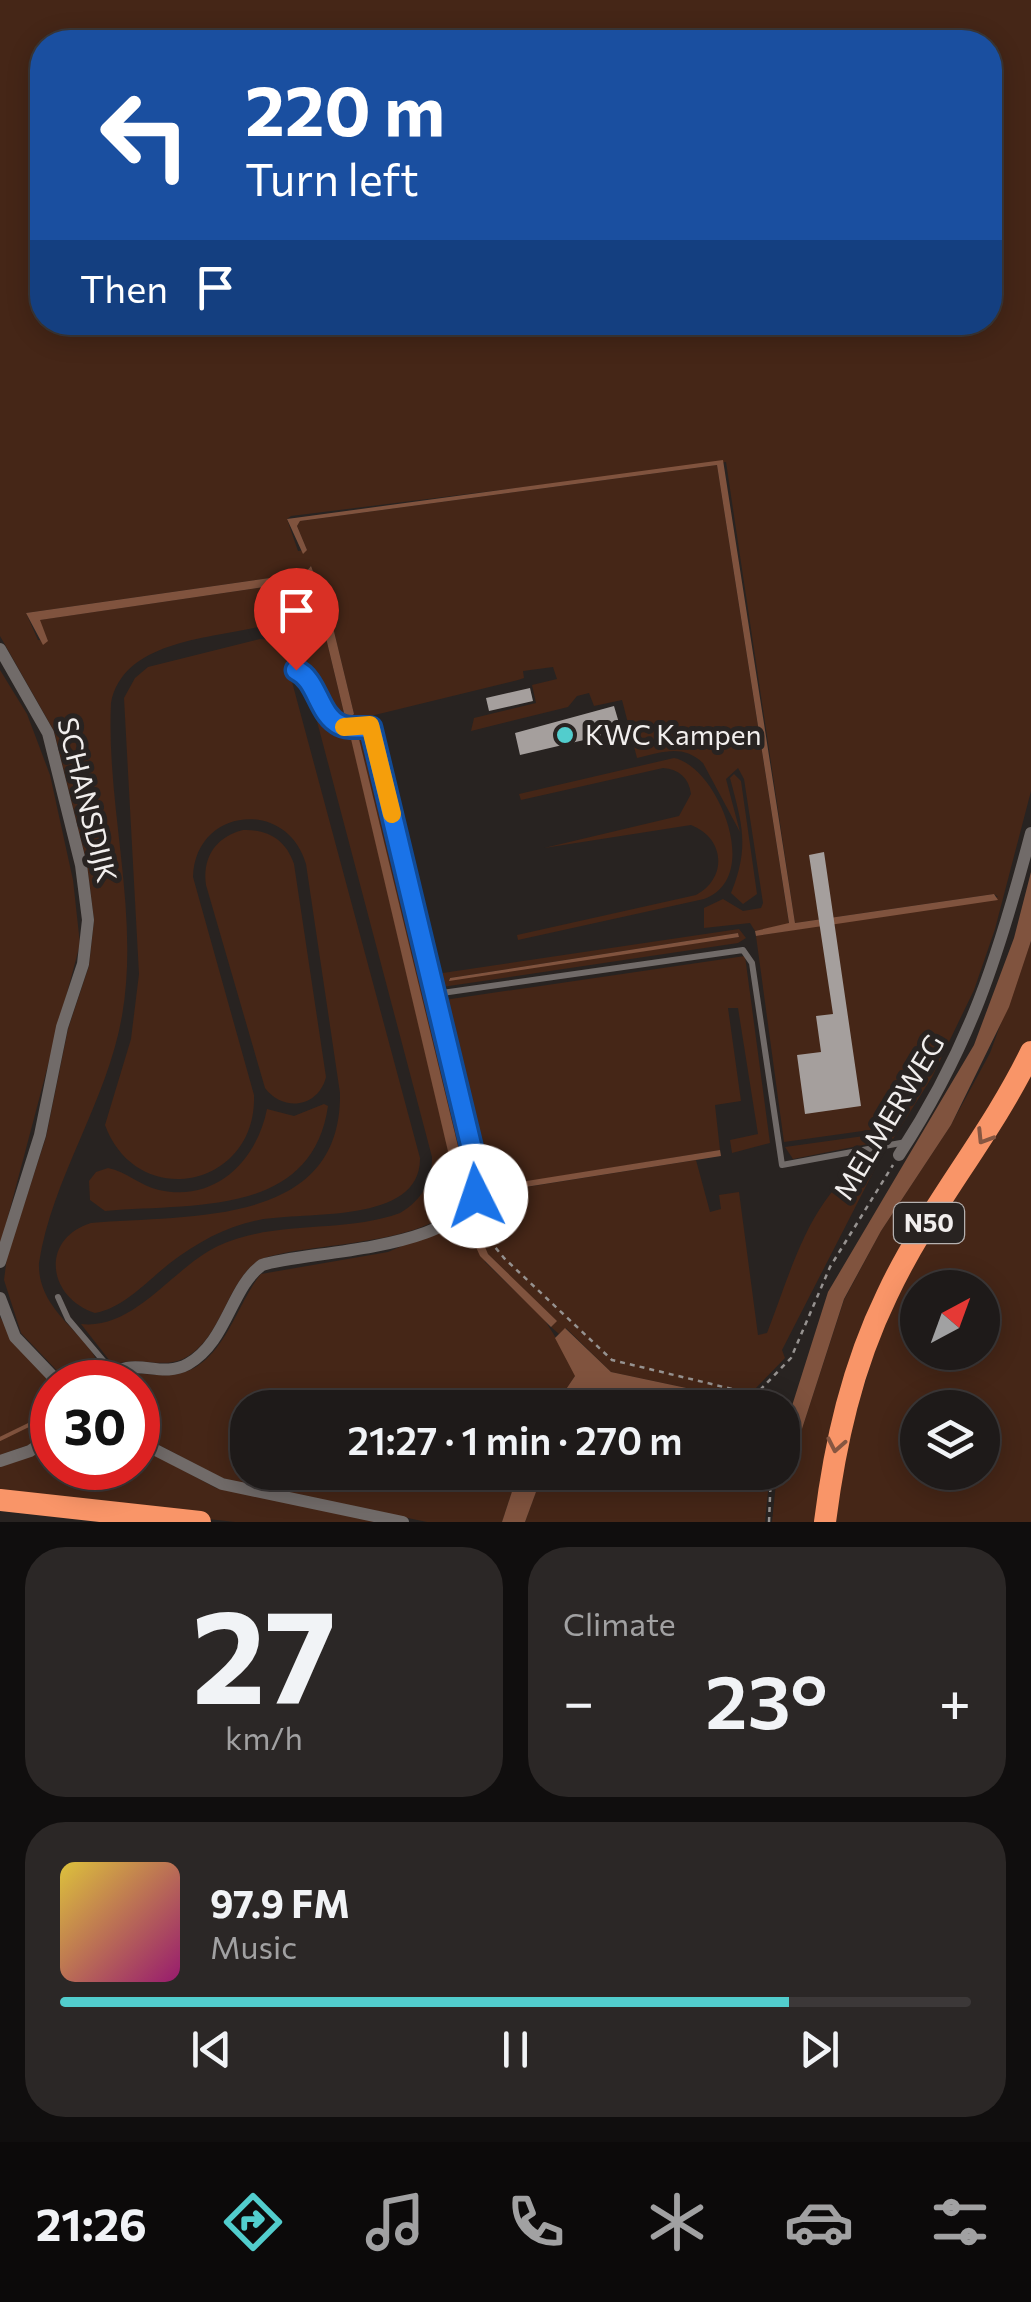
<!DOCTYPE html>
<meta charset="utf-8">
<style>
:root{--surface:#1e1a19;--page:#2b2726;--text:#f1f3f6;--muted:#a1a1a2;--line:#3c3838;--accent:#52cdcd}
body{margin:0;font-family:Commissioner,sans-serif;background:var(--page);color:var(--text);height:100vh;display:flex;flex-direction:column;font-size:38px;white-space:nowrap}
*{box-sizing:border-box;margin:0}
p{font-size:32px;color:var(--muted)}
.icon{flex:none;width:55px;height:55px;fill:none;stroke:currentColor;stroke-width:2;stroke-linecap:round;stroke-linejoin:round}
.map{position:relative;height:1522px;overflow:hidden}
.details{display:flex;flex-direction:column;gap:25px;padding:25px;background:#100e0e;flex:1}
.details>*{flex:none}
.guide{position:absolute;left:30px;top:30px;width:972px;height:305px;border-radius:40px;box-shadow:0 5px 25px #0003,0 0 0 2px var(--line);background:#1a4fa0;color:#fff;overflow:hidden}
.needle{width:65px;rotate:41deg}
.tools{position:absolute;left:900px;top:1270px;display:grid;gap:20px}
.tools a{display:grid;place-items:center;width:100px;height:100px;border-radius:50%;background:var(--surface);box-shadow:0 5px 25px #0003,0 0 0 2px var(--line);font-size:50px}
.speed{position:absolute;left:30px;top:1360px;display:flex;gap:20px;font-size:50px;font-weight:700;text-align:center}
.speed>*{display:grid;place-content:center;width:130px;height:130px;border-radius:50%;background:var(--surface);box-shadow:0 5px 25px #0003,0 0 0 2px var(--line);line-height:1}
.speed .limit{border:15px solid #d22;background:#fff;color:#111}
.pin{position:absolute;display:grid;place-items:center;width:85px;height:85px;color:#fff;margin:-102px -42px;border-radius:50% 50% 50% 0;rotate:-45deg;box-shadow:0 0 10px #0007}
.pin .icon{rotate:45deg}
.me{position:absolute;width:110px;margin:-55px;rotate:356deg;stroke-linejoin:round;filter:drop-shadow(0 0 8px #0008)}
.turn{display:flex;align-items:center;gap:35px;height:210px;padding:0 50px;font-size:45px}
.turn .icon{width:130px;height:130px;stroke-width:2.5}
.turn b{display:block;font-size:70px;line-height:85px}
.then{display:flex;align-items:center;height:95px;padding:0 50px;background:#0003;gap:20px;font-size:38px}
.big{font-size:75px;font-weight:600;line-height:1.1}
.details .card{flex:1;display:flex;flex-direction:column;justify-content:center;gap:15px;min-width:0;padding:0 35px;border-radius:40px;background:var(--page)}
.details .dial{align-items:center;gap:0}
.dial b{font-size:130px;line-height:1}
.song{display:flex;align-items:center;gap:30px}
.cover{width:120px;height:120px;border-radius:15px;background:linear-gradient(135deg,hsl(50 70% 55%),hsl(320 70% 35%))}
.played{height:10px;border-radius:5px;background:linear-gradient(90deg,var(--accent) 80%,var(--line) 80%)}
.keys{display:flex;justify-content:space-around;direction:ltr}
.heat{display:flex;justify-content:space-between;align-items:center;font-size:55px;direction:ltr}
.details .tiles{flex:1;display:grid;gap:25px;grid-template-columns:1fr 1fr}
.card:last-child{grid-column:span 2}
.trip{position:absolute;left:230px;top:1390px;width:570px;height:100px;border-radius:40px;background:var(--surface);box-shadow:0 5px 25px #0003,0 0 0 2px var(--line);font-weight:600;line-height:100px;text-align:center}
.menu{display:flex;height:160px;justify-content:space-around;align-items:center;background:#0c0a0a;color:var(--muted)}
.menu .icon{width:70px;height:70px}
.menu .current{color:var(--accent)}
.menu b{font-size:45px;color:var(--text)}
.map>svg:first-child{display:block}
.green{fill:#452617;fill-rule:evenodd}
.water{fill:#80533e}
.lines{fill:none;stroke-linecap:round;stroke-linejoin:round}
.stream{stroke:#80533e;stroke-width:4}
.building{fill:#a59f9d}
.path{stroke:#969290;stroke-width:2.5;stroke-dasharray:5 5;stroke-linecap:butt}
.lane{stroke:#716b69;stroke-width:6}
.street{stroke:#716b69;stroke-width:12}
.highway{stroke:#f99568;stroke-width:22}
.oneway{stroke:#865641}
.route-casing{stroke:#114b97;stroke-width:25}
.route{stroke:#1a73e8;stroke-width:18}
.slow{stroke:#f59e0b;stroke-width:18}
.poi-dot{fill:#52cdcd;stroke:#282321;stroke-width:4}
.labels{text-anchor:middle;stroke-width:10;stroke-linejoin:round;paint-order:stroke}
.shield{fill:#282321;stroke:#b5b1b0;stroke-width:2.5}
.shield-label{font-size:25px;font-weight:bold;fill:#f1eeed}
.poi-label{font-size:28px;fill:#f1eeed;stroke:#282321;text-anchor:start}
.street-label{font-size:28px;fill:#f1eeed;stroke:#282321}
</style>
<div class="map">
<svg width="1031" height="1522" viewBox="0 0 1031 1522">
<rect width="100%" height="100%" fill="#282321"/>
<g class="green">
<path d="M0,0H1031V791L995,929L974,990L932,1077L893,1139L793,1159L785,1147L893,1132L891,1127L784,1142L756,936L998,897L994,894L795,923L726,462L291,516L287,519L298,551L307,550L297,526L300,521L717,465L789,924L755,931L750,923L704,928V908L723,899L743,911L761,908L763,903L744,779L738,768L726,779L740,832L703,763C682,744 664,752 637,758L622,700L594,706L589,693L577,696L568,707L471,731L474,718L536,703L532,685L557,679L553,667L523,671L524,678L518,680L346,722C309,701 307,624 258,627C207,639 123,641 111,703C106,807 140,913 122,1016C107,1102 52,1178 39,1263C37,1316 99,1338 100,1374L89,1382H68L21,1333L4,1280L7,1257L46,1137L68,1029L89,966L94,920L87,864L54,731L0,636ZM42,42H990V322H42ZM311,566L331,619L354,714L344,713L321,617L306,581L39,620L48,641L38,640L26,613L305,573Z"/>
<path d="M260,639L275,641L284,652L420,1158C421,1225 305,1211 259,1220C226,1226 197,1243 170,1263C147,1281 124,1308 95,1313C47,1297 40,1239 91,1223C186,1214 342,1229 340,1093L306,864C287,798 195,807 193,877L254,1095C257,1188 137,1212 105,1125L131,1039L139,974L124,698L135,678L148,667Z"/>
<path d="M0,670L27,714L50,775L73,880L80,944L0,1247Z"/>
<path d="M309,691L333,728L360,733L367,739L473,1174C461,1252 313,1238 259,1260C225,1283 223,1339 183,1359C161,1369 137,1355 113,1365L81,1324C135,1330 173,1267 218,1246C276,1219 342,1234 400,1213C422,1200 432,1182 432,1157Z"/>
<path d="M674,758C717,766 764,878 704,899L518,940L517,935L696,895C728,878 725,838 691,825L544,848L679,816L691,794C689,778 679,769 663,768L521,800L519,794Z"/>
<path d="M734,774L741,781L757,894L743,904L731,893C750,847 742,824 730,778Z"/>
<path d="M243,830C268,829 286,840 294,864L326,1077C318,1108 283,1112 265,1088L206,885C202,857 216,837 243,830Z"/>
<path d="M739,929L746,938L738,943L442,987L436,974ZM738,933L739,937L449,979L450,978Z"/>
<path d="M1031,941V1045L894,1271L817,1522H772L777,1473L782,1472L783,1429L801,1432L844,1300L881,1231L951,1125L990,1053Z"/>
<path d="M745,956L770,1143L732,1153L730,1140L758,1134L738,1008H728L741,1101L715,1105L720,1150L488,1188L489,1193L696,1160L710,1212L721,1209L719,1195L739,1192L758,1335L767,1333C792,1270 813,1180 882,1155L782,1350L785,1358L755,1389L746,1407H741L743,1400L611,1372L566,1328L559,1334L551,1327L556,1321L488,1254L478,1235L485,1262L544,1319L575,1368V1376L554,1407L248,1408V1472L518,1473L502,1522H427L241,1483L222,1478L138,1434V1382H111C133,1366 154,1379 178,1374C224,1365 236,1304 261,1274L388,1252L460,1221L478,1206L485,1173L444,1000Z"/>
<path d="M1031,1063V1522H833L842,1457L893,1292ZM918,1288H982V1352H918ZM918,1408H982V1472H918Z"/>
<path d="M324,1104L328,1106C312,1218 191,1203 105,1211L90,1200L89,1181L96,1172L108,1168C126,1171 140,1186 159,1190C216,1203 257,1160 267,1109L294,1116Z"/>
<path d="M0,1317L18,1346L52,1382V1430L34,1443L0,1455Z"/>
<path d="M52,1444V1468H100L110,1473V1468H138V1446L216,1488L379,1522H235L0,1496V1467Z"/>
<path d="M764,1472L769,1481L765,1522H525L543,1473Z"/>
</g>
<g class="water">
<path d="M723,460L795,923L994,894L998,900L756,936L755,931L789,923L717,465L300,521L297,526L307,550L303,554L287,519Z"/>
<path d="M311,566L331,619L354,714L350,717L344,713L321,617L306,581L40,620L48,641L43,645L26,613L305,573Z"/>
<path d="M358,735L466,1179L463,1181H455L351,739Z"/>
<path d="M1031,872V941L1009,1007L951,1125L881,1231L844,1299L801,1432L783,1429V1408L791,1409L828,1292L974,1045L1014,938Z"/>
<path d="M738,933L739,937L449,981L450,978Z"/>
<path d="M720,1150L721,1156L488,1193L490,1187Z"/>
<path d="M474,1221L488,1254L557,1321L551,1327L480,1256L466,1225Z"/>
<path d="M565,1328L611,1372L743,1400L741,1407H676L601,1391L584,1407H554L575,1376L555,1338Z"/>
<path d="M518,1473H543L525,1522H502Z"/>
</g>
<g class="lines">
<path class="stream" d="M0,1439L45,1417"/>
</g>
<g class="building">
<path d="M530,688L533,701L489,711L486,698Z"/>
<path d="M614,706L619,723L599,728L601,736L520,755L515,733Z"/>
<path d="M824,852L861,1106L805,1114L797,1055L821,1052L816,1016L833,1014L809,855Z"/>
</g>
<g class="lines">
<g class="path">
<path d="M477,1213L486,1236L504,1258L612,1360L757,1395"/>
<path d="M752,1408L760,1390L791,1358L830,1267L893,1165"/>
<path d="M769,1522L771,1472"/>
</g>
<g class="lane">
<path d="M296,670C330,687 314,735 368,726"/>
<path d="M435,994L743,950L752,963L782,1165L906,1142"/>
<path d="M58,1297L68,1319L112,1371"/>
</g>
<g class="street">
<path d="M0,649L48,733L81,865L88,920L83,964L62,1027L40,1135L0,1262"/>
<path d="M899,1155C970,1046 998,958 1031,833"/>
<path d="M0,1298L15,1337L58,1382"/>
<path d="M101,1382C134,1351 157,1381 188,1364C227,1342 231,1287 262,1265C311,1249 484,1252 478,1174L370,725"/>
<path d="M138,1441L222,1484L403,1522"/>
<path d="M0,1461L30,1451L52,1436"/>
</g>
<g class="highway">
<path d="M0,1500L200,1522"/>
<path d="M825,1522C835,1443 852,1367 887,1295C927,1209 990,1137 1031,1052"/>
</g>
</g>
<defs><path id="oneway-chevron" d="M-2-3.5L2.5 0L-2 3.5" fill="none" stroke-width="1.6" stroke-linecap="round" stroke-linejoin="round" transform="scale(2.5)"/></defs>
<g class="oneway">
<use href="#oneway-chevron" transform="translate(984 1137) rotate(122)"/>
<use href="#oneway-chevron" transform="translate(836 1445) rotate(101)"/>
</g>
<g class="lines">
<g class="route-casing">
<path id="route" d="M296,670C318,680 318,715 340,725C350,730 363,726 371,728L478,1174L476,1196"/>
</g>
<use href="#route" class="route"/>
<path class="slow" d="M344,727L370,725L392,814"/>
</g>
<circle class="poi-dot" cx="565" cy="735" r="10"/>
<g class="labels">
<rect class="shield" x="894" y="1203" width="70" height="40" rx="8"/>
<g class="shield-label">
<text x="929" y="1232">N50</text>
</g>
<g class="poi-label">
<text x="585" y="745">KWC Kampen</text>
</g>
<g class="street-label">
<text transform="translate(87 800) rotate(76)" y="10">SCHANSDIJK</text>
<text transform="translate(889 1117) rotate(-59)" y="10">MELMERWEG</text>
</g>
</g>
</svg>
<div class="tools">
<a><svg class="needle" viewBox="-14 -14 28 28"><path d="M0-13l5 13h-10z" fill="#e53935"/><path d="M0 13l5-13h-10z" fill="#a1a1a2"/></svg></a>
<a><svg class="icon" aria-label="layers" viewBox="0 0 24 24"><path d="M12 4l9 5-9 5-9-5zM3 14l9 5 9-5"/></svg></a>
</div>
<div class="speed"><div class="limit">30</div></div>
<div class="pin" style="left:296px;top:670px;background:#d93025"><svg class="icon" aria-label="arrive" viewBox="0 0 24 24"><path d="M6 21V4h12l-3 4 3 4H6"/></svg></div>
<svg class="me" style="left:476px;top:1196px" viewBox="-20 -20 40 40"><circle r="19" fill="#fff"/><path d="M0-13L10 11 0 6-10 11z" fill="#1a73e8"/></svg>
<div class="trip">21:27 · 1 min · 270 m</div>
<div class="guide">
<div class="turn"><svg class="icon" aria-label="left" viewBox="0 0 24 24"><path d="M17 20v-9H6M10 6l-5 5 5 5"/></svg><div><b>220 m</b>Turn left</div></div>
<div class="then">Then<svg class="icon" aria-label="arrive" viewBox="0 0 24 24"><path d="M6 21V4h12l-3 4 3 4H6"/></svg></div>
</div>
</div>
<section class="details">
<div class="tiles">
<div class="card dial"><b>27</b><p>km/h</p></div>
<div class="card"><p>Climate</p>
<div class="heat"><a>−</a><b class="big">23°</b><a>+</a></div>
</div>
<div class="card">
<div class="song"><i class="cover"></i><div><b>97.9 FM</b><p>Music</p></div></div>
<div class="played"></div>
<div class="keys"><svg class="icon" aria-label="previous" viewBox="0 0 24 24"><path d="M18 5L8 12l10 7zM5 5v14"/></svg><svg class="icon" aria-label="pause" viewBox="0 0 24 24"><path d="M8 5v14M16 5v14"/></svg><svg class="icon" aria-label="next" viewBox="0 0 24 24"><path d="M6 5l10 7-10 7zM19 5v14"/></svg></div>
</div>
</div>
</section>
<nav class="menu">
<b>21:26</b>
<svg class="icon current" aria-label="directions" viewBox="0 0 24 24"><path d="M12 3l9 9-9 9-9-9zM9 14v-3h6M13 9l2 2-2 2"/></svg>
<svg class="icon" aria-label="music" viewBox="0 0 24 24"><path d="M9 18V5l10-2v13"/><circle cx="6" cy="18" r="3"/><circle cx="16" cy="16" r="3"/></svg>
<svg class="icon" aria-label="phone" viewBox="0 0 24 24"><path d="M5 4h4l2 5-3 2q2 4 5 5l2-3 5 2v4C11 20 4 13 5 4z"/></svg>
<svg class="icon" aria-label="climate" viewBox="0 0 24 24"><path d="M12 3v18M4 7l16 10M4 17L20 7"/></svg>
<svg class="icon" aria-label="car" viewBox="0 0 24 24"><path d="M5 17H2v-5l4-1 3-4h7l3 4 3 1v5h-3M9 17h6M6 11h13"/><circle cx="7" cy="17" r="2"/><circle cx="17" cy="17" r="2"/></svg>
<svg class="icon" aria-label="filters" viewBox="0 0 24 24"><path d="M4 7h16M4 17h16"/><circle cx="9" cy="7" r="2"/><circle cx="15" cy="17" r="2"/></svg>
</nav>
